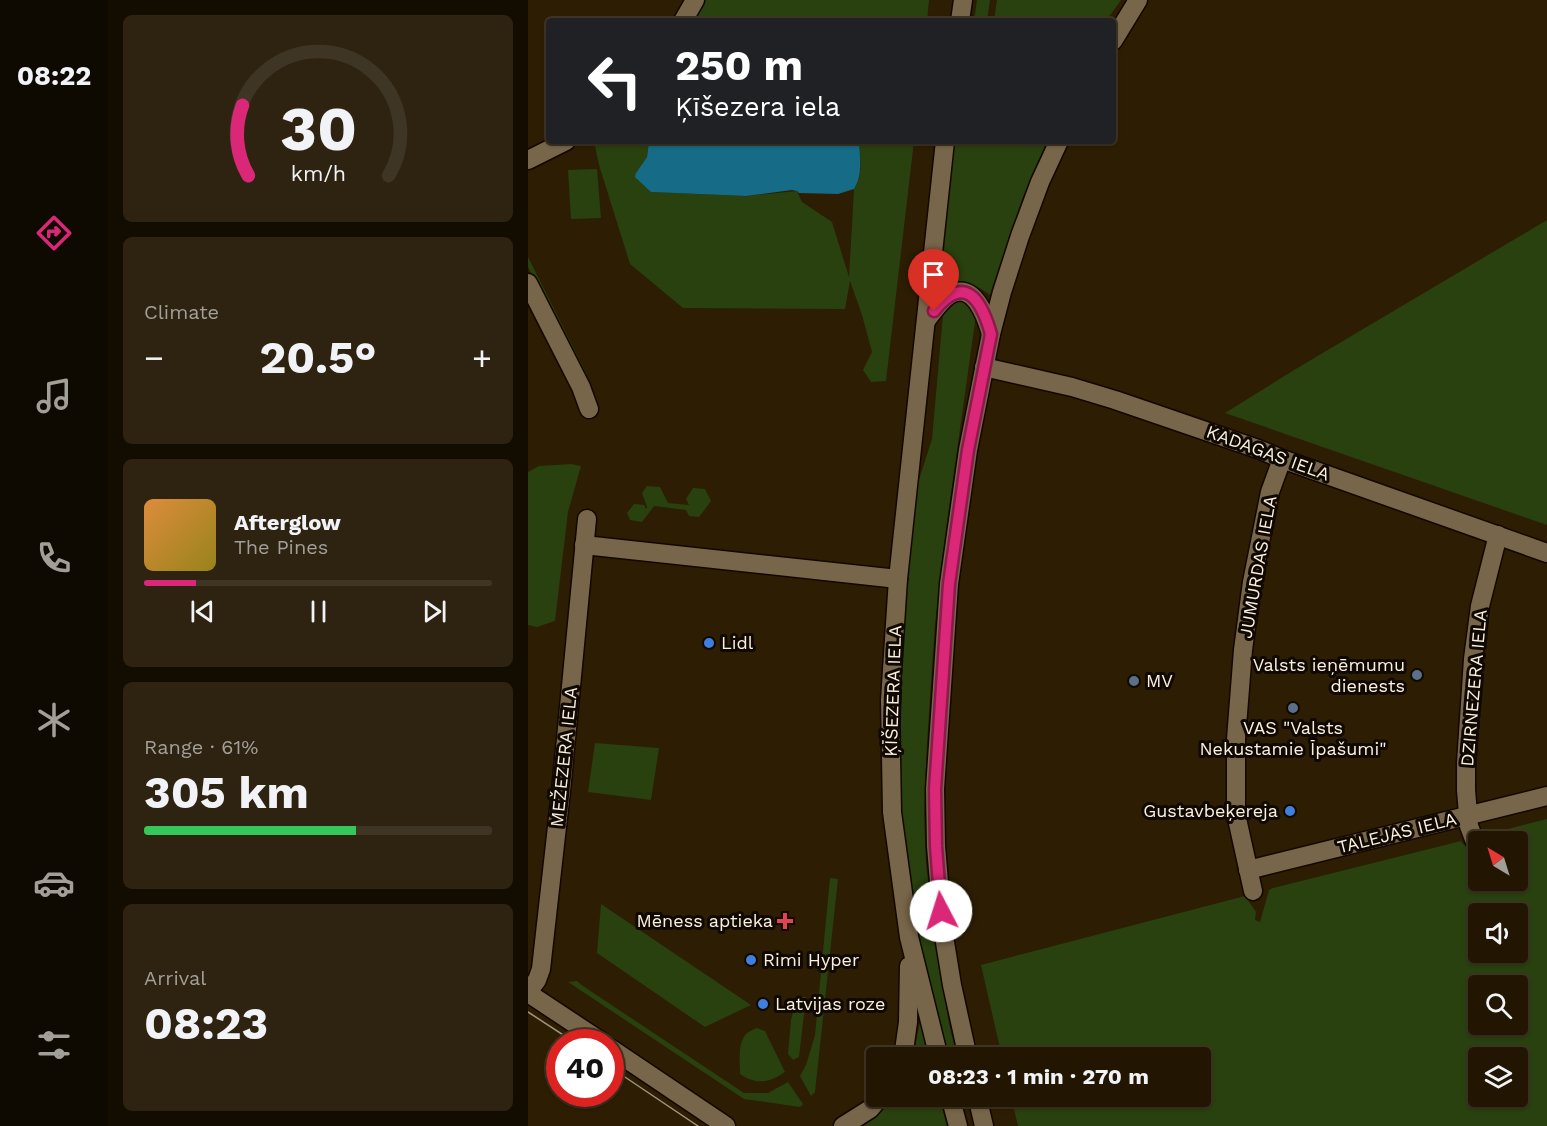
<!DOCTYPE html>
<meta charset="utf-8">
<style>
:root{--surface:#221602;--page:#2e2311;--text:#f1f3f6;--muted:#a29f99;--line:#3f3524;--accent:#db2777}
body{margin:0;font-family:"Work Sans",sans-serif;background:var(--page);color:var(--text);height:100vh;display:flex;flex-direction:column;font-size:22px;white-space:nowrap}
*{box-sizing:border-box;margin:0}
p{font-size:20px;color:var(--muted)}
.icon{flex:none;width:33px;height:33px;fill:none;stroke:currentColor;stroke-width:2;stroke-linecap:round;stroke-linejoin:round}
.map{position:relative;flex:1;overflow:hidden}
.drawer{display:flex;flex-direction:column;gap:15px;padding:15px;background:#130c01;width:420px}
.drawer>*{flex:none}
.top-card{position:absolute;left:18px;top:18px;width:570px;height:126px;border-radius:6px;box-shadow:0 2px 4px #0004,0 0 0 2px var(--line);background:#202124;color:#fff;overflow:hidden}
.needle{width:39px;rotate:322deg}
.buttons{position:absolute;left:940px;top:831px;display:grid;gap:12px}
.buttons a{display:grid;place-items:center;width:60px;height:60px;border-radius:6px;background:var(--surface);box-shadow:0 2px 4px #0004,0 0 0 2px var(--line);font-size:30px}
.speed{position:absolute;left:18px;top:1029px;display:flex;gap:12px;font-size:30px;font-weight:700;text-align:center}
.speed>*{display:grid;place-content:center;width:78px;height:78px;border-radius:50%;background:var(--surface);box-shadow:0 2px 4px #0004,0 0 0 2px var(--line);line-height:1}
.speed .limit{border:9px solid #d22;background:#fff;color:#111}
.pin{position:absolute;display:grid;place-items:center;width:51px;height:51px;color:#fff;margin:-62px -26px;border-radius:50% 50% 50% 0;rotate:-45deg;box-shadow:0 0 6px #0007}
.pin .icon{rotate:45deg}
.me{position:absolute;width:66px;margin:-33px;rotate:355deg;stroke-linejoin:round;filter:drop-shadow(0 0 4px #0008)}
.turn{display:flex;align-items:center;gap:21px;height:126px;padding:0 30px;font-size:27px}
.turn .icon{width:78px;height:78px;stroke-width:2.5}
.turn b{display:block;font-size:42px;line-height:51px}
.big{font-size:45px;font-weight:700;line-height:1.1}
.drawer .widget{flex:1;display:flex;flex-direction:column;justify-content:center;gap:9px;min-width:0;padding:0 21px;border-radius:9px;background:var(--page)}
.drawer .dial{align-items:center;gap:0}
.dial svg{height:156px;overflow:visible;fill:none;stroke:var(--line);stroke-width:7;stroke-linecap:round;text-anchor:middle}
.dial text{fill:var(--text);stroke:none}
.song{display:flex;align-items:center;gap:18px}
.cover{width:72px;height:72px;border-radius:9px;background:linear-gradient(135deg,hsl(30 70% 55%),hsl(50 70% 35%))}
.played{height:6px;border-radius:3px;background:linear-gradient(90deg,var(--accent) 15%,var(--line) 15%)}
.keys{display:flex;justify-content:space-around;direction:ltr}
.heat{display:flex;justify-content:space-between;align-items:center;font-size:33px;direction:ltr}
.charge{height:9px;border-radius:4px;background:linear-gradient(90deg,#34c759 61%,var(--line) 0)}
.trip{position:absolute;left:338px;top:1047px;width:345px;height:60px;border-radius:6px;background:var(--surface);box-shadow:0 2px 4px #0004,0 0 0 2px var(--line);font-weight:700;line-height:60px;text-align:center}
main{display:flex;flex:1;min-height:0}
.menu{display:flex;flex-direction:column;width:108px;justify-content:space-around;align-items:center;background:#0e0901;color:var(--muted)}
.menu .icon{width:42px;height:42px}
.menu .selected{color:var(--accent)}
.menu b{font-size:27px;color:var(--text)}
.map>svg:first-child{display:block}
.green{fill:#28410e;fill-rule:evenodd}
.water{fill:#166b87}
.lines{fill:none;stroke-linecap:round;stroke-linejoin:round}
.minor-casing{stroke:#140700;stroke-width:21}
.tertiary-casing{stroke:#140700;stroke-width:21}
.minor{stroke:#78664a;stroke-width:18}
.tertiary{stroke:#78664a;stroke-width:18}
.tram{stroke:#a0937e;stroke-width:1.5}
.route-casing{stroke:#8e194d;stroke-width:15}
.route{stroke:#db2777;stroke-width:10}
.shop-dot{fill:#3f7fe0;stroke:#0f0902;stroke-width:2}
.service-dot{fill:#5c6f8a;stroke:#0f0902;stroke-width:2}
.health-dot{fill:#e0444e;stroke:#0f0902;stroke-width:2}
.labels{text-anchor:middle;stroke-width:6;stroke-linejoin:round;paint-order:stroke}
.street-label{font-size:18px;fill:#fbf0e0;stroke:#0f0902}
.poi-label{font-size:18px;fill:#fbf0e0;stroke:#0f0902;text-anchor:start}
</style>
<main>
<nav class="menu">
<b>08:22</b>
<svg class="icon selected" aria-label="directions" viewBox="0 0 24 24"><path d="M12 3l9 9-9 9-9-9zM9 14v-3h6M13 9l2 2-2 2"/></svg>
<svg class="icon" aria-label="music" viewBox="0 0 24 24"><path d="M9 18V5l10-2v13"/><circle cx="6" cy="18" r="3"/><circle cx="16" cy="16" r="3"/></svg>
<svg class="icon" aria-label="phone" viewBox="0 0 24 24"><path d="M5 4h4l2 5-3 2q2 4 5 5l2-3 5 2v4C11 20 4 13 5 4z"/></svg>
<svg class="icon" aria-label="climate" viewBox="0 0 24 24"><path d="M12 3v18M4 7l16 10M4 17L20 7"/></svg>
<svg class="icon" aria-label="car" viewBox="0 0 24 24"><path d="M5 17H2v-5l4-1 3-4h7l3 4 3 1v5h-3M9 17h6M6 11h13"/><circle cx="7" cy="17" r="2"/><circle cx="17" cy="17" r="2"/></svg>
<svg class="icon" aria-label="filters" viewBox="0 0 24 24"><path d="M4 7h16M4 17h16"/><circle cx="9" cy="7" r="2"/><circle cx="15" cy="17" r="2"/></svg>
</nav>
<section class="drawer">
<div class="widget dial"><svg viewBox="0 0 100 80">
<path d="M14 69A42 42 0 1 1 86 69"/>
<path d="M14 69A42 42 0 0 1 11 33" stroke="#db2777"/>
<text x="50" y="56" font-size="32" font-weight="700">30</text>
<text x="50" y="72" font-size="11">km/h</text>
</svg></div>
<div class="widget"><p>Climate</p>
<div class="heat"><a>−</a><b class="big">20.5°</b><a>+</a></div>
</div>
<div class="widget">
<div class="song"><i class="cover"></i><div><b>Afterglow</b><p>The Pines</p></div></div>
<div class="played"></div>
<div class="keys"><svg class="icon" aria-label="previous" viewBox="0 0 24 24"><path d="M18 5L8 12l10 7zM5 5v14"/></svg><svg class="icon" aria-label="pause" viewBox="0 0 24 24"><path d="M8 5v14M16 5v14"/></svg><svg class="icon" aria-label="next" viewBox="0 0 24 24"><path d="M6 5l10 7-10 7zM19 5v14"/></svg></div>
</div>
<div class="widget"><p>Range · 61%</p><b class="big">305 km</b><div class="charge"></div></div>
<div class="widget"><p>Arrival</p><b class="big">08:23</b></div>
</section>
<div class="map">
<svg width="1019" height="1126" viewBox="0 0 1019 1126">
<rect width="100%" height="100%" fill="#2d1d03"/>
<g class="green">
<path d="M177,0H401L399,21H166Z"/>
<path d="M449,0H462L459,21H446Z"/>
<path d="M469,0H593L578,21H466Z"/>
<path d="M66,141H121L119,157L108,173L123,192L218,196L269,191L274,202L304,222L321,277L326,189C336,174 332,158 331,141H386L358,381L343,382L335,370L344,352L334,315L322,281L317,309L155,308L102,264L71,165Z"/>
<path d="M425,141H519L495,197L462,295C448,283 431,280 413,283L411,281Z"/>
<path d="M69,169L73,218L43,219L40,170Z"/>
<path d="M1019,220V525L697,413L766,370Z"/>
<path d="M0,257L59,375L53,370L0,267Z"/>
<path d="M430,301C439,303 444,306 448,315L417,536L407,624L399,743L396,813L398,864L408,944L421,1024L429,1057H420L403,993L391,939L378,851L373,813L372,739L376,611L389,486L404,439L415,315C418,307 421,303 430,301Z"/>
<path d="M43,464L53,466L40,512L27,621L9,627L0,625V472L11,466Z"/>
<path d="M119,486L132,487L140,503L161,505L158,499L165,488L177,489L183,501L171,517L161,516L158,510L126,506L114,522L102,520L99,513L106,504L116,505L118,509L119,507L114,493Z"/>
<path d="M67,743L131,748L123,800L60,792Z"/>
<path d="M1019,819V1126H490L483,1097L672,1096V1058L474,1057L453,965L717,896L728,912L727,920L732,922L741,890L745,888L933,841L936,845L939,844L951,866V880L966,881L972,887L976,884L974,881L990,880V842L957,841L956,839L962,838L964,833ZM951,914H990V952H951ZM951,986H990V1024H951ZM951,1058H990V1096H951Z"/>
<path d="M302,878L310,879L287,1092L283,1096L272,1076L278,1065L287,1035Z"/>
<path d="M73,904L223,1005L177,1027L69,953Z"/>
<path d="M49,981L55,986L216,1093H240L260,1082L275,1104L272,1107L216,1099L40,982Z"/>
<path d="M269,997H278L271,1057L265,1060L260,1054L263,1020Z"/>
<path d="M392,1022L401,1057H385Z"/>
<path d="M229,1028L237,1031L257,1072C241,1083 228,1085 212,1074C212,1062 209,1042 219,1033C221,1032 227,1028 229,1028Z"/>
<path d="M366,1097H411L419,1126H336L359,1106Z"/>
</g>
<path class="water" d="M121,141H331C332,158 335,175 326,189L310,194L271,193L269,191L264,190L218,196L123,192L107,177L108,173L119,157Z"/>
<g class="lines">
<g class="minor-casing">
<g id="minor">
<path d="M155,21L167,0"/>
<path d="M0,160L38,141"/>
<path d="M0,283L53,387L61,409"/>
<path d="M456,367L544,387L587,400L730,449L754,459L1019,553"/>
<path d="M56,545L370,579"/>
<path d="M947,842L941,826L938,790V763L945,659L952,606L970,535"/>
<path d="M720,870L1019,796"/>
<path d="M725,891L708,814V739L715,650L724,582L742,492L754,459"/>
<path d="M0,992L9,980L13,969L33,791L59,519"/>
</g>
</g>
<g class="tertiary-casing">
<g id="tertiary">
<path d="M432,21L435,0"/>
<path d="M585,41L610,0"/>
<path d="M398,321C405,312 412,301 421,295C446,280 458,317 463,334"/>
<path d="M0,993L74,1042"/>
<path d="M82,1048L198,1126"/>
<path d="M375,1058L380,1022L381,966"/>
<path d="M411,1058L381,937L364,812L362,700L370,579L417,141"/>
<path d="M440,1058L424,985L415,930L408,846L407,789L421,584L440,450L463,334L474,292L492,236L512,182L531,141"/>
<path d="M422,1096L430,1126"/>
<path d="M449,1096L456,1126"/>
<path d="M315,1126L342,1109L353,1096"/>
</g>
</g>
<use href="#minor" class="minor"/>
<use href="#tertiary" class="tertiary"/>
<g class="tram">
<path d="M0,1012L46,1042"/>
<path d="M82,1067L170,1126"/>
</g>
</g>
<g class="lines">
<g class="route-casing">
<path id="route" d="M406,311C437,273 453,299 463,334L440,450L421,584L407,789L408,846L413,911"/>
</g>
<use href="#route" class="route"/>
</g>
<g class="shop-dot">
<circle cx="181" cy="643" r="6"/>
<circle cx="762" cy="811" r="6"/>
<circle cx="223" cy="960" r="6"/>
<circle cx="235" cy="1004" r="6"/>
</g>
<g class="service-dot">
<circle cx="889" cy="675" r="6"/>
<circle cx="606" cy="681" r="6"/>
<circle cx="765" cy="708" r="6"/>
</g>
<path class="health-dot" d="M254 912h6v6h6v6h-6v6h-6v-6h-6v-6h6z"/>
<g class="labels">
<g class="street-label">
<text transform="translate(740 453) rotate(20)" y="6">KADAGAS IELA</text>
<text transform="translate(730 567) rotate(-80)" y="6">JUMURDAS IELA</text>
<text transform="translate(946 688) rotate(-85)" y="6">DZIRNEZERA IELA</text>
<text transform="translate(365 691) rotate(-88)" y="6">ĶĪŠEZERA IELA</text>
<text transform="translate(36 757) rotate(-84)" y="6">MEŽEZERA IELA</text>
<text transform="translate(869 833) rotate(-14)" y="6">TALEJAS IELA</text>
</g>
<g class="poi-label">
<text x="193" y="649">Lidl</text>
<text x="877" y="671" text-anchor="end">Valsts ieņēmumu<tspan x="877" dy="21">dienests</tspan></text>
<text x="618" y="687">MV</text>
<text x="765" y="734" text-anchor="middle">VAS "Valsts<tspan x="765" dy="21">Nekustamie Īpašumi"</tspan></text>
<text x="750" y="817" text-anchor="end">Gustavbeķereja</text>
<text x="245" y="927" text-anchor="end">Mēness aptieka</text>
<text x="235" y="966">Rimi Hyper</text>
<text x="247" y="1010">Latvijas roze</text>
</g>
</g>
</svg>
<div class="buttons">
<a><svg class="needle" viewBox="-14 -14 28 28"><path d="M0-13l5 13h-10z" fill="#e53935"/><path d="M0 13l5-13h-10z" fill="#a29f99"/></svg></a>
<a><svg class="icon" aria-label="sound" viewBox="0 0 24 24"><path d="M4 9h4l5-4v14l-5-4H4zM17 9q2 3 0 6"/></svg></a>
<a><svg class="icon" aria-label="search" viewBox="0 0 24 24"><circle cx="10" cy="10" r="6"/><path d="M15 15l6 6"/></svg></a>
<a><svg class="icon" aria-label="layers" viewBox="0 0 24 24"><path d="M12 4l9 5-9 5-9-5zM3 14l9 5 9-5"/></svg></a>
</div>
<div class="speed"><div class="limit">40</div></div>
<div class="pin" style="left:406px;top:311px;background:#d93025"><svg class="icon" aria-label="arrive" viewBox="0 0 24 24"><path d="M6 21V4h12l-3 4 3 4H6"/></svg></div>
<svg class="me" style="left:413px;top:911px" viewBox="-20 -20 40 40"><circle r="19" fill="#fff"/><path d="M0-13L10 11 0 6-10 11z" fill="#db2777"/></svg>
<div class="trip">08:23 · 1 min · 270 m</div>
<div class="top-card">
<div class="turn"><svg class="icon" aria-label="left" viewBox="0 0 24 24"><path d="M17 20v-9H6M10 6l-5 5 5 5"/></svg><div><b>250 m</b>Ķīšezera iela</div></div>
</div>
</div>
</main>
